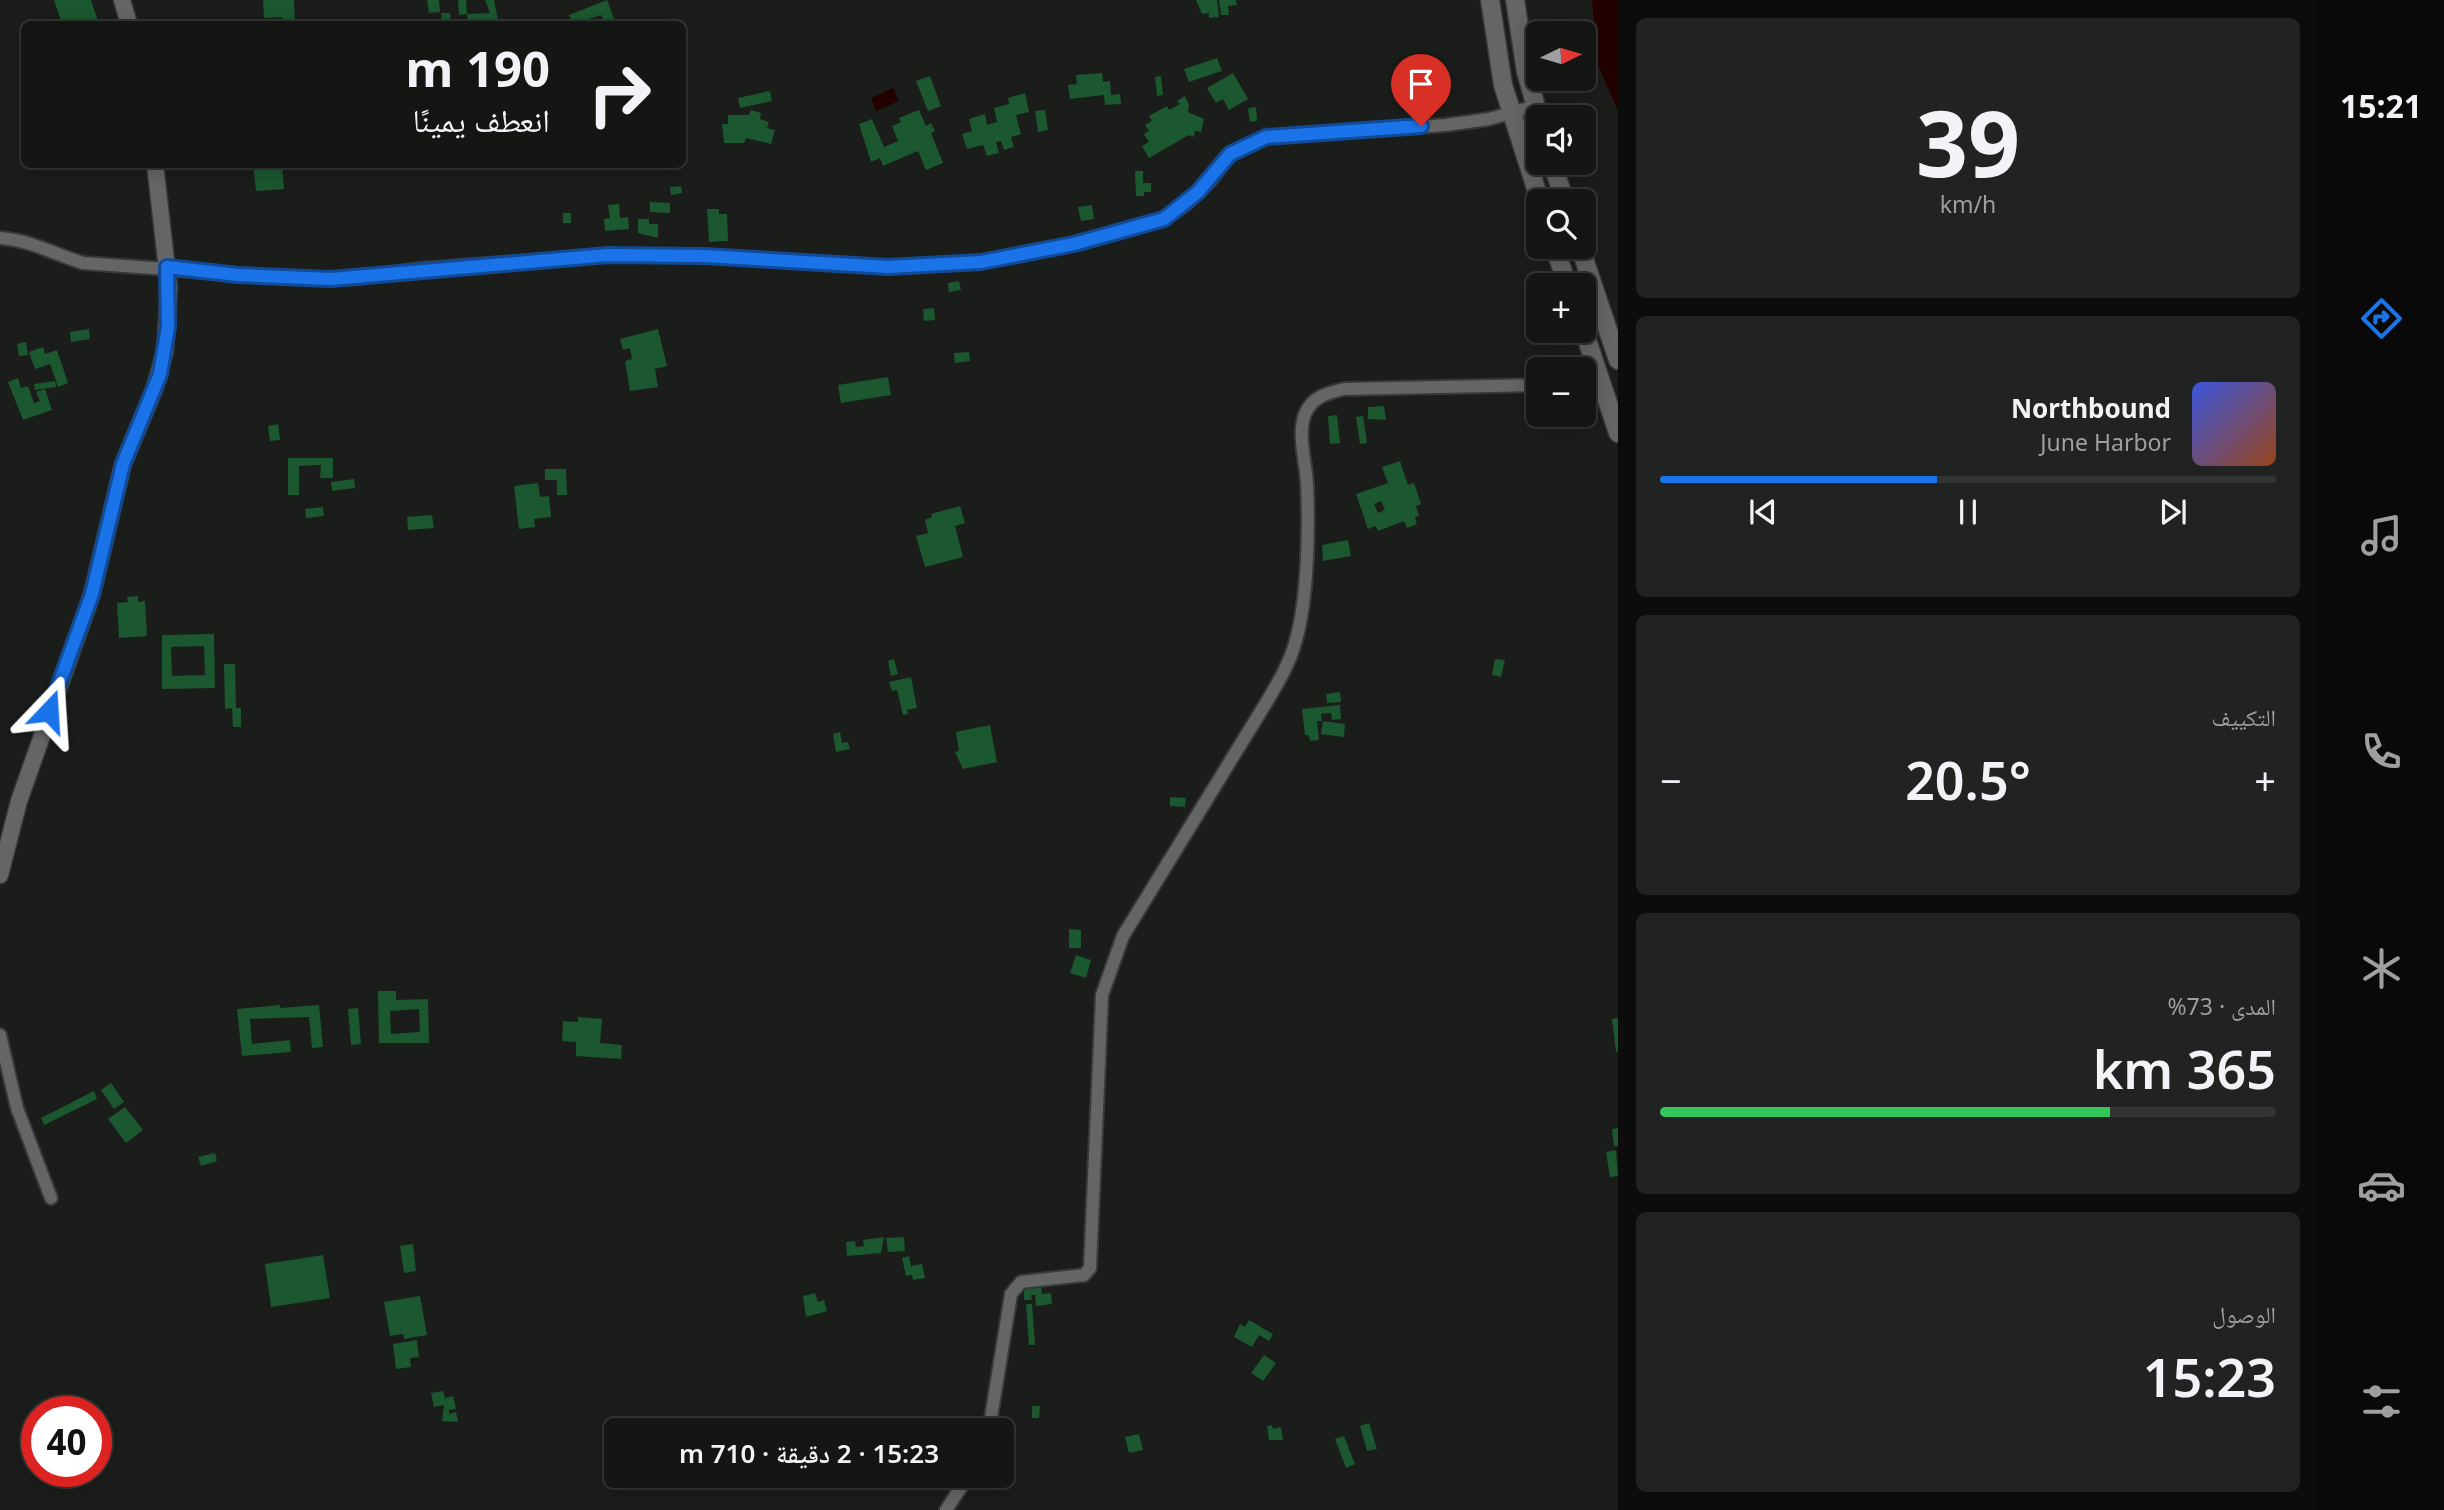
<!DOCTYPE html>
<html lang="ar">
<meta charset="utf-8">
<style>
:root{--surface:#141614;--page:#212322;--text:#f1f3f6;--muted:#9d9fa0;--line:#333534;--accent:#1a73e8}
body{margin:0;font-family:"Noto Sans","Noto Naskh Arabic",sans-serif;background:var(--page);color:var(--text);direction:rtl;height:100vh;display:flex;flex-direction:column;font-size:26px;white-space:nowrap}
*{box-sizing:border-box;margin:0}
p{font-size:23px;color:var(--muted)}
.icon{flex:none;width:38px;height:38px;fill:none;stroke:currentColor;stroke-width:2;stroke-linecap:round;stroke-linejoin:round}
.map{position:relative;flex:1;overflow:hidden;direction:ltr}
.side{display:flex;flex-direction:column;gap:18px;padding:18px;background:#0b0c0b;width:700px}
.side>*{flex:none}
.banner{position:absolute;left:21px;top:21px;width:665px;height:147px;border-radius:10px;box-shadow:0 4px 18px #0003,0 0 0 2px var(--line);direction:rtl;background:#141614;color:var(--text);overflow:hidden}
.needle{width:46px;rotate:85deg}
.controls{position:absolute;left:1526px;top:21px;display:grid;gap:14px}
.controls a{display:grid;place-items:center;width:70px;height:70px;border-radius:10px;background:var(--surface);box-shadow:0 4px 18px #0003,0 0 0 2px var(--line);font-size:35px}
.speed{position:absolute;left:21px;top:1396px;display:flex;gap:14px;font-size:35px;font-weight:700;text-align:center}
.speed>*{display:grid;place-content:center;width:91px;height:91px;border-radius:50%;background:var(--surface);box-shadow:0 4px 18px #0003,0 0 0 2px var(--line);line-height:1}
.speed .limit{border:10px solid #d22;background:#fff;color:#111}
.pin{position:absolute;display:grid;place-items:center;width:60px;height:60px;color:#fff;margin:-72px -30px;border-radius:50% 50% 50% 0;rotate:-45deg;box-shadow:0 0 7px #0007}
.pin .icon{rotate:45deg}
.me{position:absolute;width:77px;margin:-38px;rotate:20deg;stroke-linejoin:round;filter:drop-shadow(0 0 5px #0008)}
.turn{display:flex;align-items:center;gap:24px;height:147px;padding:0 21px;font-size:32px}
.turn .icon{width:91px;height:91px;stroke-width:2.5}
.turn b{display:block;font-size:49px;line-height:60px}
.big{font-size:52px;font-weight:600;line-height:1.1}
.side .widget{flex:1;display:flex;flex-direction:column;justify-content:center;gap:10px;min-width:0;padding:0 24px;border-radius:10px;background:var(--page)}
.side .dial{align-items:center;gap:0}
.dial b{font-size:91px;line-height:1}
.song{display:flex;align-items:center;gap:21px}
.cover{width:84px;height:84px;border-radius:10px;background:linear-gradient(135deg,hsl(230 70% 55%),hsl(20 70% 35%))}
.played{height:7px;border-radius:4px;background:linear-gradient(90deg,var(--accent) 45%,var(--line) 45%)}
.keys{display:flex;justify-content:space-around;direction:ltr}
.heat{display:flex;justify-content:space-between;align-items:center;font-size:38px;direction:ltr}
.charge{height:10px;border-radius:5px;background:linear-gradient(90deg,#34c759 73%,var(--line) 0)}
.trip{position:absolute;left:604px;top:1418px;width:410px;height:70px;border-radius:10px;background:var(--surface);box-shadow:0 4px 18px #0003,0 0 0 2px var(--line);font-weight:600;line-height:70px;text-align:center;direction:rtl}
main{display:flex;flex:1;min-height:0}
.tabs{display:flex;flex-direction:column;width:126px;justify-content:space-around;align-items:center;background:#080908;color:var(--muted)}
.tabs .icon{width:49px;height:49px}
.tabs .current{color:var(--accent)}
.tabs b{font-size:32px;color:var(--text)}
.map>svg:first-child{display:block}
.water{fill:#230000}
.building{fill:#1b572f;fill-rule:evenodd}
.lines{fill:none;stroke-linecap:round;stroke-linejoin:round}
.minor-casing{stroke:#373837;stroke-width:16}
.tertiary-casing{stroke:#373837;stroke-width:19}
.secondary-casing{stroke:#373837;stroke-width:21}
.minor{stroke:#636664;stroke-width:12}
.tertiary{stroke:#636664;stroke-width:16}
.secondary{stroke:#636664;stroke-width:18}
.route-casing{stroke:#114b97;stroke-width:18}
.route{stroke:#1a73e8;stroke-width:12}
</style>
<main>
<nav class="tabs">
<b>15:21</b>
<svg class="icon current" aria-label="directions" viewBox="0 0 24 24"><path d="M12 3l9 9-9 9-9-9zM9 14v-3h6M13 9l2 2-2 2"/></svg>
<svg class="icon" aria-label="music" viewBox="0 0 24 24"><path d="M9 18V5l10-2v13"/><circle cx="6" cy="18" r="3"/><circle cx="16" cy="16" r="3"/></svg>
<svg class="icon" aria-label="phone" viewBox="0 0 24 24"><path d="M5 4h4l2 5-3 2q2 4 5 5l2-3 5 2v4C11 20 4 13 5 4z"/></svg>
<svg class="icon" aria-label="climate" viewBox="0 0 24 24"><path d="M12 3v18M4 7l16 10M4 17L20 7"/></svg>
<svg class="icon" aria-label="car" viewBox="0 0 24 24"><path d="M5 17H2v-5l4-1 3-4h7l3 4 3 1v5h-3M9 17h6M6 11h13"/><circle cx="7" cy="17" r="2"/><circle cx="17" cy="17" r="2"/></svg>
<svg class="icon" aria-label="filters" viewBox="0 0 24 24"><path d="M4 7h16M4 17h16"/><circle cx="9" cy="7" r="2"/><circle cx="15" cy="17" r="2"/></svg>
</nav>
<section class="side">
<div class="widget dial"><b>39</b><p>km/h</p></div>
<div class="widget">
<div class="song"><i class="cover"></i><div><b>Northbound</b><p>June Harbor</p></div></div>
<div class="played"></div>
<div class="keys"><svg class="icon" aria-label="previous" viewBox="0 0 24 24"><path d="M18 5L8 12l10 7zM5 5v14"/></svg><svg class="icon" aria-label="pause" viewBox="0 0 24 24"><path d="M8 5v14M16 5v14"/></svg><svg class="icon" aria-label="next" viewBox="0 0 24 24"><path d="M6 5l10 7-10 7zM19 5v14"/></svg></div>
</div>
<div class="widget"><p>التكييف</p>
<div class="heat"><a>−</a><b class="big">20.5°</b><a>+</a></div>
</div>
<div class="widget"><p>المدى · 73%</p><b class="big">365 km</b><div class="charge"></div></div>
<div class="widget"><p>الوصول</p><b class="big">15:23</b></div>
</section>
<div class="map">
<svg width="1618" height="1510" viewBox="0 0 1618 1510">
<rect width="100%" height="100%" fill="#1b1d1b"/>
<g class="water">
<path d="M1592,0H1618V111L1598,65Z"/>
<path d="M893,88L899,101L876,111L871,98Z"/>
</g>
<g class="building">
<path d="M54,0H91L99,24H62Z"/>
<path d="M263,0H294L295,24H282V17L264,18Z"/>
<path d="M427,0H439L440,12L429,13Z"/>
<path d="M458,0H466L467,14L459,15Z"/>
<path d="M485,0H494L498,20L491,21V24L468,22L467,14L490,13Z"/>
<path d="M607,0L616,24H605L601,15L573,24L569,15Z"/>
<path d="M1196,0H1217L1219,17L1209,18V13L1202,14Z"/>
<path d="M1219,0H1236L1237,5L1228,6L1229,15H1221Z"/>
<path d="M441,13H450L451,24H442Z"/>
<path d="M1217,58L1222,71L1189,82L1184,69Z"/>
<path d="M1102,73L1103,82L1110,81L1111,95L1120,94L1121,104L1105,105L1104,95L1070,99L1068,85L1077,84L1076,75Z"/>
<path d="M1233,73L1248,99L1229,110L1223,99L1216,103L1207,88Z"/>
<path d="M930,76L941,106L928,111L916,81Z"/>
<path d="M1161,76L1163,95L1157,96L1155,77Z"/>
<path d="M770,91L772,101L740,108L738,98Z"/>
<path d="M1025,93L1029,112L1016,115L1021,134L1011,137L1014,147L1004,150L1001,141L996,142L999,153L987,156L983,145L967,149L962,134L972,131L969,119L985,114L987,125L997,122L994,108L1009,104L1008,98Z"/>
<path d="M1185,96L1189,105L1188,112L1204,119L1201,132L1195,131L1194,137L1189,135L1149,158L1142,146L1149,142L1144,134L1149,131L1145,125L1152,121L1149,116L1167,106L1169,110L1180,104L1177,101Z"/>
<path d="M1256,107L1257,121L1250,122L1248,108Z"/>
<path d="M751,110L761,113L760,119L769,122L767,128L775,130L771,144L746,138L744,143H724L722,124H728V115H749Z"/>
<path d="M919,110L926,126L931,123L935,131L931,133L943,163L926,170L918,151L883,166L880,158L871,162L859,124L872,119L884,147L898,141L892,126L901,122L899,118Z"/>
<path d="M1045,110L1048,130L1038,132L1035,111Z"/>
<path d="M253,164H282L284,189L256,191Z"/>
<path d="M1135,171H1143V183H1151V192H1144V196H1136Z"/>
<path d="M681,186L682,193L671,195L670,187Z"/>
<path d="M650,202L670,203V213L650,212Z"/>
<path d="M619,204L620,218L628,217L629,229L605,231L604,219L610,218L608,205Z"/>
<path d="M1092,205L1094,219L1081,221L1078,207Z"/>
<path d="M707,209H719V214H727L728,241L709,242Z"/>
<rect x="563" y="213" width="8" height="10"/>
<path d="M638,219H649V224H658V238L638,233Z"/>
<path d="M959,281L961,290L949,292L948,283Z"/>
<path d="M934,308L935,320L924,321L923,309Z"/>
<path d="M89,329L90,339L71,342L70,332Z"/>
<path d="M658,329L667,366L655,369L658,387L630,391L625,361L632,359L630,348L623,350L620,339Z"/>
<path d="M26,342L28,355L19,356L17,344Z"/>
<path d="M43,347L45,354L57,350L68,383L58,387L50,364L35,369L29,352Z"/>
<path d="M969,352L970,361L955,363L954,353Z"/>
<path d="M888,377L891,395L841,403L838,385Z"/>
<path d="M18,378L21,388L28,386L34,403L40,401L36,392L45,389L52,410L23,420L8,382Z"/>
<path d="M55,381L56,387L35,390L34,384Z"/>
<path d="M1384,406L1386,420L1368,419V407Z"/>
<path d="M1337,415L1340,443L1330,444L1328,416Z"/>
<path d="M1363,416L1367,443L1360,444L1356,417Z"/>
<path d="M278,424L280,440L270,441L268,426Z"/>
<path d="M288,458H333V478H320L321,465L299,466V495H288Z"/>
<path d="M1400,461L1408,485L1414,483L1421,504L1416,506L1419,516L1415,517L1417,524L1407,528L1404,521L1378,531L1376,526L1368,529L1356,494L1388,483L1382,467ZM1381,501L1385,510L1378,513L1374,504Z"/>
<path d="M545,469H566L567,495H557V480H545Z"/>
<path d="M354,479L355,488L332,491L331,482Z"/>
<path d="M538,483L540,497L549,496L551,517L534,519L535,527L519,529L514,486Z"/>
<path d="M960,506L965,523L955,526L963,557L925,567L916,536L928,533L925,520L932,517L931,514Z"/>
<path d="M323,507L324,516L306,518L305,509Z"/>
<path d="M432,515L434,528L408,530L407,517Z"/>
<path d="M1348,540L1351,556L1323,561L1322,545Z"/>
<path d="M138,596V602L145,601L147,636L119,638L117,603L128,602L127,597Z"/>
<path d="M214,634L215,688L162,689V635ZM204,646L205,675L172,676L171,647Z"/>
<path d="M894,659L898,674L891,676L888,661Z"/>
<path d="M1495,659L1505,660L1501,677L1492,675Z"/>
<path d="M224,664H235L236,708H241V727H233L232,708L225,709Z"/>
<path d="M911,677L917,708L907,710L908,714L903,715L897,690L892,691L889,682Z"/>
<path d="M1340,692L1341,702L1327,703L1326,694Z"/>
<path d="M1340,705L1341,719L1332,720L1331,713L1321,714L1322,721H1317L1319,740L1310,741L1309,735H1305L1302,709Z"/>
<path d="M1323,721L1345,724L1344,737L1321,734Z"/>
<path d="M990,725L997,762L963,769L955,752L959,751L956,732Z"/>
<path d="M840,732L842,743L848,742L850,749L836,752L833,734Z"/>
<path d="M1170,797L1186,798L1185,807L1170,806Z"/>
<path d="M1069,929L1081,930V948H1069Z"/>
<path d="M1076,955L1091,960L1086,978L1070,973Z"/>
<path d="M378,991H396V1000L428,999L429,1043H379ZM419,1009L420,1032L391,1034L390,1011Z"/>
<path d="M280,1005V1008L319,1005L323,1047L312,1048L309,1017L250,1019L252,1044L290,1040L291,1052L242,1056L237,1009Z"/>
<path d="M358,1008L361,1044L351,1045L348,1009Z"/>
<path d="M578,1017L602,1019L600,1043L622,1045L621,1059L576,1056V1042L562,1041L563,1021L578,1022Z"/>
<path d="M1618,1018V1051L1616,1052L1612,1019Z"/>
<path d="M111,1083L124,1102L114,1109L101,1090Z"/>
<path d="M94,1091L97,1099L44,1125L41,1118Z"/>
<path d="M125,1107L143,1130L126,1143L108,1119Z"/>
<path d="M1618,1128V1146H1614L1612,1129Z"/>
<path d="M1616,1150L1618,1176L1610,1177L1606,1152Z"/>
<path d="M215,1153L217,1161L201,1166L198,1157Z"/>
<path d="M884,1237L881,1253L847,1256L846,1242L855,1241L856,1247L864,1246L863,1240Z"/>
<path d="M904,1237L905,1251L888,1252L886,1238Z"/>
<path d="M413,1244L416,1271L404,1273L400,1246Z"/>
<path d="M323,1255L330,1298L271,1307L265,1264Z"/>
<path d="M909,1256L911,1266L922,1264L925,1278L913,1280L912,1275L906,1276L902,1258Z"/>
<path d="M1041,1285L1042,1294L1051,1293L1052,1304L1036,1306L1035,1295H1031L1032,1300H1024V1290Z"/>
<path d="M815,1293L818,1302L824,1300L827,1311L806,1317L803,1296Z"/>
<path d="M420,1296L427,1335L404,1339L403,1334L390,1336L384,1302Z"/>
<path d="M1026,1304H1032L1035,1345H1029Z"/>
<path d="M1249,1320L1273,1334L1269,1341L1259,1335L1252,1347L1234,1337L1240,1324L1245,1327Z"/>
<path d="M417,1340L419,1357L410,1358L411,1367L396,1369L393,1344Z"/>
<path d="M1264,1355L1276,1363L1263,1381L1251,1373Z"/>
<path d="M443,1391L445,1398L453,1396L456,1409L449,1410V1414L456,1412L458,1422L442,1421L444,1405L434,1407L431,1393Z"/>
<path d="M1032,1406H1040L1039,1418H1032Z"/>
<path d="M1369,1423L1377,1449L1367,1451L1360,1426Z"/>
<path d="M1272,1425L1273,1429L1281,1427L1283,1440H1269L1267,1426Z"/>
<path d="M1139,1434L1143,1450L1129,1453L1125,1437Z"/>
<path d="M1344,1436L1355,1464L1346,1468L1335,1439Z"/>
</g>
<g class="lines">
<g class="minor-casing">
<g id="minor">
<path d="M0,238C30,240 54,254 83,263L305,279L358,278L420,269L608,255L704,256L888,267L981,262L1074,244L1164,219L1186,204L1211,180L1230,154L1266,137L1446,125L1489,119L1536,106"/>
<path d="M1584,387L1605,393"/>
<path d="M0,1035L17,1108L51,1198"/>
<path d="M989,1430L1011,1294L1021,1282L1084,1275L1090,1268L1102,995L1123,936L1266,703C1278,683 1290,663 1296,640C1308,597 1309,529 1307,484C1306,462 1297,435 1305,414C1312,397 1327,393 1344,389L1538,385"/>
<path d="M946,1510L969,1475"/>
</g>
</g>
<g class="tertiary-casing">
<g id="tertiary">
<path d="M122,0L129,24"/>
<path d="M0,875L19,801L92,594L123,464L154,390L165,351L169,287L155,164"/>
</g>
</g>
<g class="secondary-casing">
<g id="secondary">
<path d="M1490,0L1503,85L1540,201"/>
<path d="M1515,0L1526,72L1539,117"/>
<path d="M1552,163L1565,201"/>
<path d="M1554,247L1568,285"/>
<path d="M1580,247L1618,360"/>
<path d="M1584,331L1618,433"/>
</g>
</g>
<use href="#minor" class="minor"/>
<use href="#tertiary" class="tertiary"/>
<use href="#secondary" class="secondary"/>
</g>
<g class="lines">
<g class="route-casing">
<path id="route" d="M49,711L92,594L123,464L160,374L168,327L167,267L238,275L331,279L608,255L704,256L888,267L981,262L1074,244L1164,219L1198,192L1230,154L1266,137L1421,126"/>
</g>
<use href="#route" class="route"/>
</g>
</svg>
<div class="controls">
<a><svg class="needle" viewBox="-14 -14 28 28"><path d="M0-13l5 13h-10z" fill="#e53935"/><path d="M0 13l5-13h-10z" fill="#9d9fa0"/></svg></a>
<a><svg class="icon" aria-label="sound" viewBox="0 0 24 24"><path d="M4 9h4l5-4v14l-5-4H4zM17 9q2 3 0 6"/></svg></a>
<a><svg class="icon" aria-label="search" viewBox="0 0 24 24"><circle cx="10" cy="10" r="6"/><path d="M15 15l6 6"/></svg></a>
<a>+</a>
<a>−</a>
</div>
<div class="speed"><div class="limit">40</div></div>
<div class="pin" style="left:1421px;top:126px;background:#d93025"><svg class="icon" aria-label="arrive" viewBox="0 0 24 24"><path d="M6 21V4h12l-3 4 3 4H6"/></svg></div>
<svg class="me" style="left:49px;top:711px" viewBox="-20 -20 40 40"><path d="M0-17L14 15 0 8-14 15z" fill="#1a73e8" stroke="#fff" stroke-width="4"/></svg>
<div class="trip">15:23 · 2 دقيقة · 710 m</div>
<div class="banner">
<div class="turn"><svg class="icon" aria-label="right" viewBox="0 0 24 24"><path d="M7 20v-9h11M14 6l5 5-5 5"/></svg><div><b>190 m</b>انعطف يمينًا</div></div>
</div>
</div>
</main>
